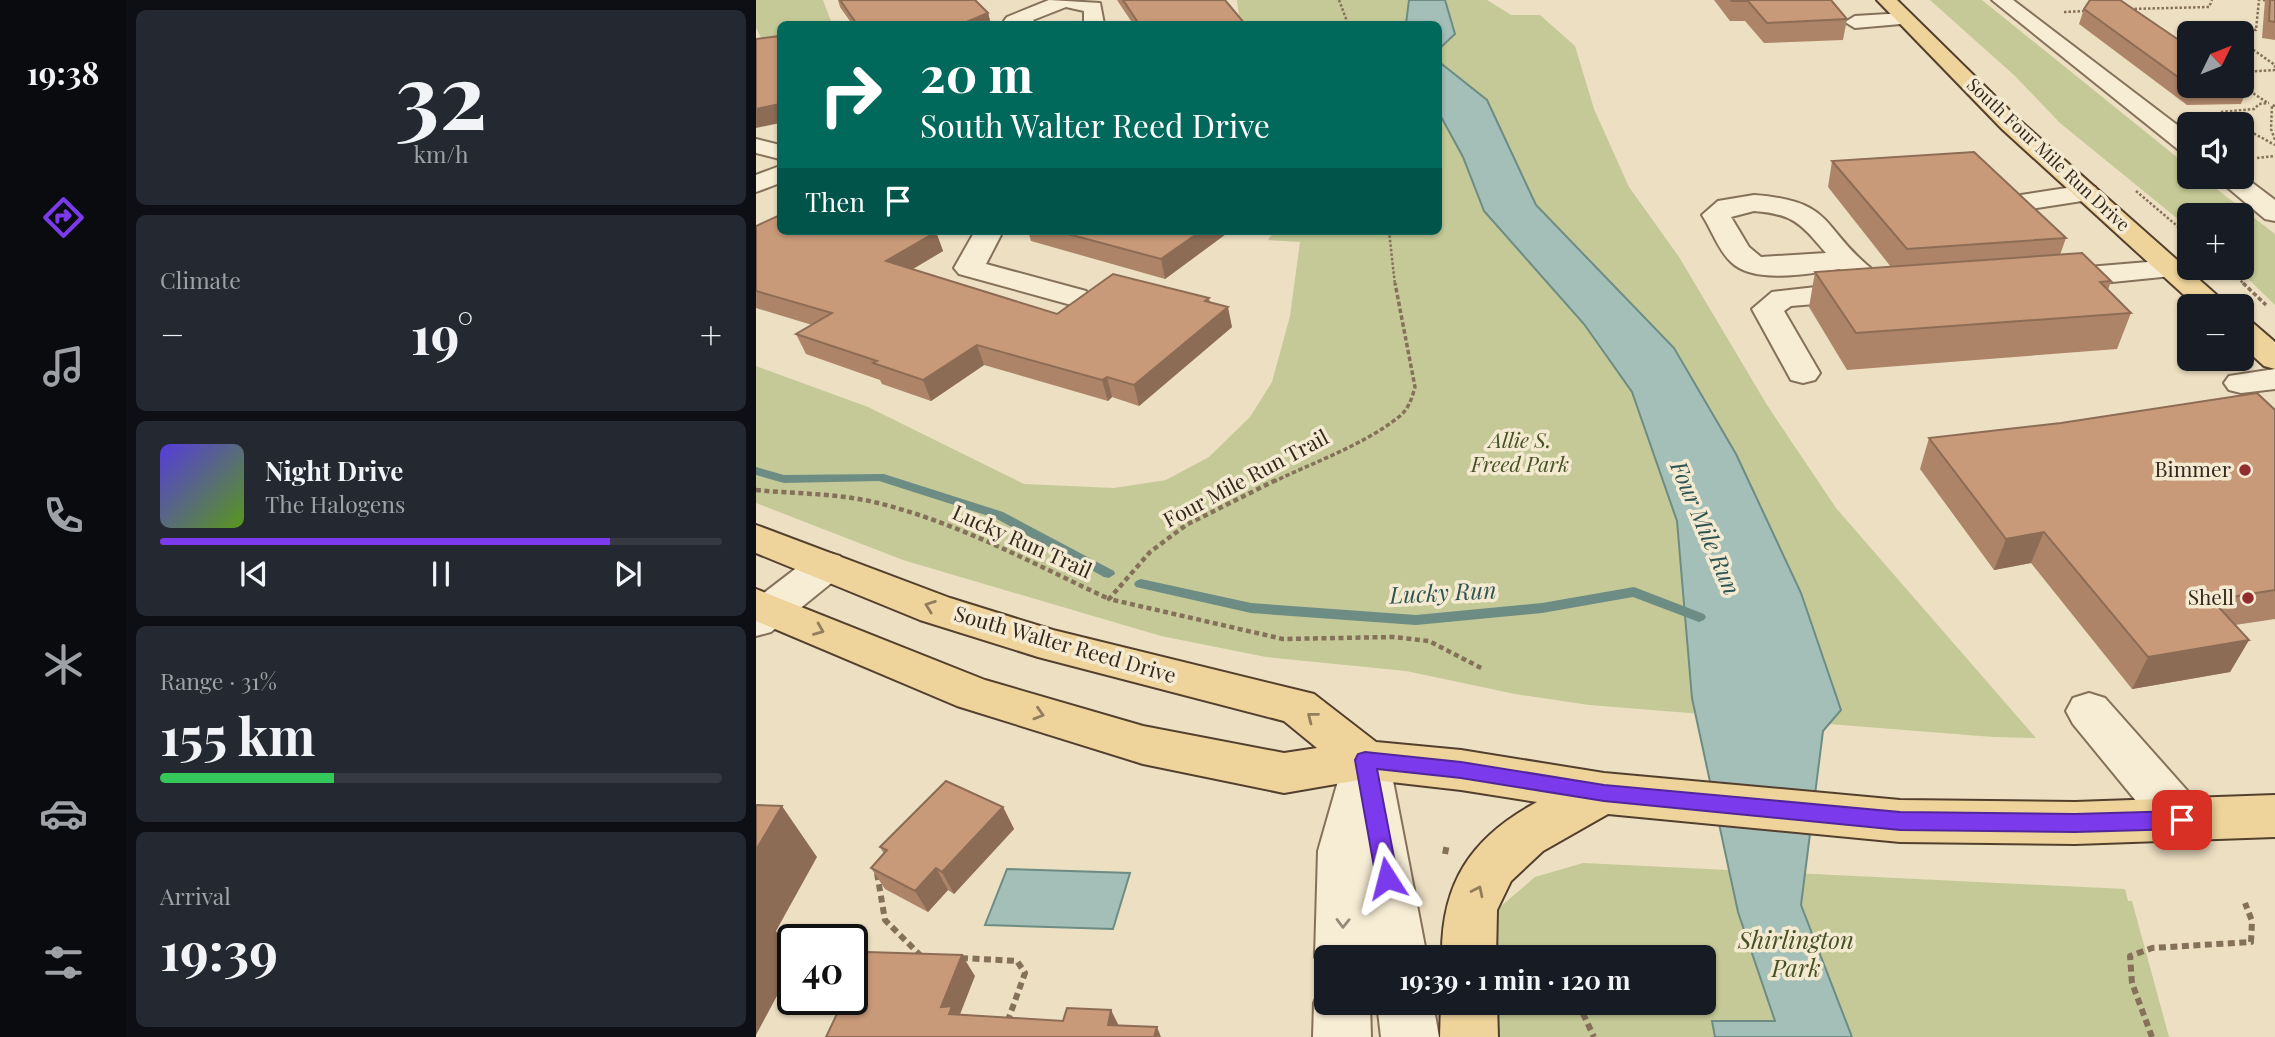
<!DOCTYPE html>
<meta charset="utf-8">
<style>
:root{--surface:#171b24;--page:#242831;--text:#f1f3f6;--muted:#9ea1a6;--line:#363941;--accent:#7c3aed}
body{margin:0;font-family:"Playfair Display",serif;background:var(--page);color:var(--text);height:100vh;display:flex;flex-direction:column;font-size:26px;white-space:nowrap}
*{box-sizing:border-box;margin:0}
p{font-size:23px;color:var(--muted)}
.icon{flex:none;width:38px;height:38px;fill:none;stroke:currentColor;stroke-width:2;stroke-linecap:round;stroke-linejoin:round}
.map{position:relative;flex:1;overflow:hidden}
.drawer{display:flex;flex-direction:column;gap:10px;padding:10px;background:#0d0f14;width:630px}
.drawer>*{flex:none}
.hud{position:absolute;left:21px;top:21px;width:665px;height:214px;border-radius:10px;box-shadow:0 2px 5px #0004;background:#00695c;color:#fff;overflow:hidden}
.needle{width:46px;rotate:47deg}
.tools{position:absolute;left:1421px;top:21px;display:grid;gap:14px}
.tools a{display:grid;place-items:center;width:77px;height:77px;border-radius:10px;background:var(--surface);box-shadow:0 2px 5px #0004;font-size:35px}
.speed{position:absolute;left:21px;top:924px;display:flex;gap:14px;font-size:35px;font-weight:700;text-align:center}
.speed>*{display:grid;place-content:center;width:91px;height:91px;border-radius:50%;background:var(--surface);box-shadow:0 2px 5px #0004;line-height:1}
.speed .limit{border:4px solid #111;border-radius:10px;background:#fff;color:#111}
.pin{position:absolute;display:grid;place-items:center;width:60px;height:60px;color:#fff;margin:-30px;border-radius:14px;box-shadow:0 4px 10px #0006}
.me{position:absolute;width:77px;margin:-38px;rotate:351deg;stroke-linejoin:round;filter:drop-shadow(0 0 5px #0008)}
.turn{display:flex;align-items:center;gap:24px;height:147px;padding:0 28px;font-size:32px}
.turn .icon{width:91px;height:91px;stroke-width:2.5}
.turn b{display:block;font-size:49px;line-height:60px}
.then{display:flex;align-items:center;height:66px;padding:0 28px;background:#0003;gap:14px;font-size:26px}
.big{font-size:52px;font-weight:700;line-height:1.1}
.drawer .card{flex:1;display:flex;flex-direction:column;justify-content:center;gap:10px;min-width:0;padding:0 24px;border-radius:10px;background:var(--page)}
.drawer .dial{align-items:center;gap:0}
.dial b{font-size:91px;line-height:1}
.song{display:flex;align-items:center;gap:21px}
.cover{width:84px;height:84px;border-radius:10px;background:linear-gradient(135deg,hsl(250 70% 55%),hsl(90 70% 35%))}
.played{height:7px;border-radius:4px;background:linear-gradient(90deg,var(--accent) 80%,var(--line) 80%)}
.keys{display:flex;justify-content:space-around;direction:ltr}
.heat{display:flex;justify-content:space-between;align-items:center;font-size:38px;direction:ltr}
.charge{height:10px;border-radius:5px;background:linear-gradient(90deg,#34c759 31%,var(--line) 0)}
.trip{position:absolute;left:558px;top:945px;width:402px;height:70px;border-radius:10px;background:var(--surface);box-shadow:0 2px 5px #0004;font-weight:700;line-height:70px;text-align:center}
main{display:flex;flex:1;min-height:0}
.menu{display:flex;flex-direction:column;width:126px;justify-content:space-around;align-items:center;background:#090b0e;color:var(--muted)}
.menu .icon{width:49px;height:49px}
.menu .active{color:var(--accent)}
.menu b{font-size:32px;color:var(--text)}
.map>svg:first-child{display:block}
.green{fill:#c4c997}
.water{fill:#a4bfb7;stroke:#6c8c84;stroke-width:2}
.lines{fill:none;stroke-linecap:round;stroke-linejoin:round}
.stream{fill:#6c8c84;fill-rule:evenodd}
.minor-casing{stroke:#85715a;stroke-width:4}
.major-casing{stroke:#533f2e;stroke-width:4}
.path-far3{stroke:#85715a;stroke-width:2.5;stroke-dasharray:2.5 2;stroke-linecap:butt}
.path-far2{stroke:#85715a;stroke-width:3.5;stroke-dasharray:4.5 2.5;stroke-linecap:butt}
.path-far1{stroke:#85715a;stroke-width:4.5;stroke-dasharray:5 3.5;stroke-linecap:butt}
.path{stroke:#85715a;stroke-width:6;stroke-dasharray:7 4.5;stroke-linecap:butt}
.minor{fill:#f7edd5;fill-rule:evenodd}
.major{fill:#eed49b;fill-rule:evenodd}
.wall{fill:#ad8468}
.shaded-wall{fill:#8d6c55}
.building{fill:#c99a79;stroke:#8d6c55;stroke-width:2}
.oneway{stroke:#927e5c}
.oneway2{stroke:#968b7a}
.route{fill:#7c3aed;stroke:#51269a;stroke-width:2}
.poi-dot{fill:#912d2e;stroke:#f4ead1;stroke-width:2.5}
.labels{text-anchor:middle;stroke-width:7;stroke-linejoin:round;paint-order:stroke}
.far-street-label{font-size:18px;fill:#35291e;stroke:#f4ead1}
.park-label{font-size:21px;font-style:italic;fill:#465125;stroke:#f4ead1}
.poi-label{font-size:21px;fill:#35291e;stroke:#f4ead1;text-anchor:end}
.street-label{font-size:21px;fill:#35291e;stroke:#f4ead1}
.water-label{font-size:23px;font-style:italic;fill:#2d5452;stroke:#f4ead1}
.near-park-label{font-size:24px;font-style:italic;fill:#465125;stroke:#f4ead1}
</style>
<main>
<nav class="menu">
<b>19:38</b>
<svg class="icon active" aria-label="directions" viewBox="0 0 24 24"><path d="M12 3l9 9-9 9-9-9zM9 14v-3h6M13 9l2 2-2 2"/></svg>
<svg class="icon" aria-label="music" viewBox="0 0 24 24"><path d="M9 18V5l10-2v13"/><circle cx="6" cy="18" r="3"/><circle cx="16" cy="16" r="3"/></svg>
<svg class="icon" aria-label="phone" viewBox="0 0 24 24"><path d="M5 4h4l2 5-3 2q2 4 5 5l2-3 5 2v4C11 20 4 13 5 4z"/></svg>
<svg class="icon" aria-label="climate" viewBox="0 0 24 24"><path d="M12 3v18M4 7l16 10M4 17L20 7"/></svg>
<svg class="icon" aria-label="car" viewBox="0 0 24 24"><path d="M5 17H2v-5l4-1 3-4h7l3 4 3 1v5h-3M9 17h6M6 11h13"/><circle cx="7" cy="17" r="2"/><circle cx="17" cy="17" r="2"/></svg>
<svg class="icon" aria-label="filters" viewBox="0 0 24 24"><path d="M4 7h16M4 17h16"/><circle cx="9" cy="7" r="2"/><circle cx="15" cy="17" r="2"/></svg>
</nav>
<section class="drawer">
<div class="card dial"><b>32</b><p>km/h</p></div>
<div class="card"><p>Climate</p>
<div class="heat"><a>−</a><b class="big">19°</b><a>+</a></div>
</div>
<div class="card">
<div class="song"><i class="cover"></i><div><b>Night Drive</b><p>The Halogens</p></div></div>
<div class="played"></div>
<div class="keys"><svg class="icon" aria-label="previous" viewBox="0 0 24 24"><path d="M18 5L8 12l10 7zM5 5v14"/></svg><svg class="icon" aria-label="pause" viewBox="0 0 24 24"><path d="M8 5v14M16 5v14"/></svg><svg class="icon" aria-label="next" viewBox="0 0 24 24"><path d="M6 5l10 7-10 7zM19 5v14"/></svg></div>
</div>
<div class="card"><p>Range · 31%</p><b class="big">155 km</b><div class="charge"></div></div>
<div class="card"><p>Arrival</p><b class="big">19:39</b></div>
</section>
<div class="map">
<svg width="1519" height="1037" viewBox="0 0 1519 1037">
<rect width="100%" height="100%" fill="#ecdfc2"/>
<g class="green">
<path d="M0,0H67L76,24H24V42L9,45L0,28Z"/>
<path d="M481,0H731L755,15H784L819,46L838,109L873,187L923,257L1011,405L1080,508L1280,738L1237,737L833,705L759,694L650,671L510,657L405,636L147,560L0,503V366L112,407L268,484L358,488L410,480L453,457L494,417L516,382L534,316L544,242L512,240L518,231H682V24H484Z"/>
<path d="M1174,0H1226L1433,167V177H1445L1519,234V305L1481,268H1486V215H1433V228L1304,123L1259,76Z"/>
<path d="M827,863L1369,889L1372,901H1376L1413,1037H734L731,1003H948V957H731L737,913L779,877Z"/>
</g>
<g class="water">
<path d="M653,0H689L699,34L683,49L682,24H650Z"/>
<path d="M682,61L731,100L780,205L918,348L980,454L1045,593L1085,710L1067,731L1045,905L1096,1037H959L956,1021H1019L982,912L936,698L921,521L876,392L828,324L728,211L707,157L683,113Z"/>
<path d="M251,869L374,873L357,929L229,925Z"/>
</g>
<g class="lines">
<g class="stream">
<path d="M0,467L28,475L128,474L247,512L358,571L359,574L353,578L348,577L239,518L123,481L28,483L0,475Z"/>
<path d="M385,579L495,603L660,615L786,603L878,587L948,614L950,617L948,620L943,622L877,597L786,613L660,625L495,613L380,587L378,584L380,581Z"/>
</g>
<g class="minor-casing">
<g id="minor">
<path d="M293,0L344,3L348,24H328V11L310,7L277,20L280,24H251L248,21L251,17Z"/>
<path d="M1236,0H1257L1433,134V153L1424,151Z"/>
<path d="M1149,13L1159,19L1156,23L1099,28L1089,22L1099,16Z"/>
<path d="M0,139L24,145V159L0,153Z"/>
<path d="M24,166V183L0,192V175Z"/>
<path d="M1486,175L1519,200V221L1509,219L1459,177Z"/>
<path d="M1330,185L1339,187L1343,193L1339,199L1274,209L1265,207L1261,201L1265,195Z"/>
<path d="M998,195C1080,201 1064,228 1117,270C1129,279 1146,277 1155,290L1151,296L1140,299L1121,293L1118,297L1107,300L1035,306L1028,311L1064,373L1059,380L1047,383L1035,380L996,309L1016,292L1096,283L1084,269C1056,273 998,285 975,262C962,250 956,230 946,215L962,201ZM998,211C1038,214 1045,224 1070,253L1005,257L993,247L975,217Z"/>
<path d="M219,231H247L230,264L330,291L334,297L330,303L319,306L203,274L198,268Z"/>
<path d="M1416,260L1426,263L1431,269L1426,275L1296,288L1286,285L1281,279L1286,273L1296,270Z"/>
<path d="M1519,369V389L1485,393L1473,390L1468,383L1473,376Z"/>
<path d="M70,552L84,556L90,566L84,576L15,632L0,636V599L56,556Z"/>
<path d="M1333,693L1349,698L1444,805L1451,820L1444,835L1426,841L1408,835L1317,724L1310,711L1317,698Z"/>
<path d="M609,741L626,746L633,760L671,957H616L614,950V957H570V976L559,957L562,851L586,767L585,760L592,746Z"/>
<path d="M570,982V1003H614L615,1037H557L558,1003L566,984Z"/>
<path d="M621,1003H677L683,1037H625Z"/>
</g>
</g>
<g class="major-casing">
<g id="major">
<path d="M1121,0H1141L1262,119L1473,306H1440L1246,129Z"/>
<path d="M1486,321L1497,323L1519,342V369L1508,366L1486,346Z"/>
<path d="M0,525L194,598L297,630L558,694L620,742L705,750L848,773L1144,800L1319,802L1519,795V837L1319,844L1144,842L852,814L787,851L755,881L741,910L740,957H686C685,882 716,837 781,802L705,790L609,779L528,793L387,764L201,706L0,621V589L229,680L387,726L528,753L561,748L528,721L282,657L164,620L0,553Z"/>
<path d="M685,1003H741L742,1037H684Z"/>
</g>
</g>
<g class="path-far3">
<path d="M583,0L592,24"/>
<path d="M1507,0L1519,2"/>
<path d="M1374,9L1453,7L1456,0"/>
<path d="M1308,12L1331,11"/>
<path d="M1472,33L1457,24L1500,30L1503,0"/>
<path d="M1486,42L1519,65V70L1486,72"/>
<path d="M1486,86L1512,103"/>
<path d="M1519,106L1516,105L1515,129L1519,140"/>
<path d="M1482,124L1464,112L1498,109L1503,104L1513,103"/>
<path d="M1486,127L1519,145"/>
<path d="M1501,158L1519,156"/>
<path d="M1380,191L1433,236"/>
<path d="M633,231L639,285"/>
<path d="M1472,268L1489,285"/>
</g>
<g class="path-far2">
<path d="M1487,283L1510,305"/>
<path d="M517,482C558,462 608,445 644,416C653,408 656,398 659,387L639,283"/>
</g>
<g class="path-far1">
<path d="M520,480L430,525L394,552L353,599L527,639L637,637L673,641L727,669"/>
<path d="M0,490C40,494 82,493 122,503C203,523 278,564 353,599"/>
</g>
<g class="path">
<path d="M689,854L691,844"/>
<path d="M121,873L129,920L165,956"/>
<path d="M762,955L795,957"/>
<path d="M205,958L261,961L269,973L251,1023"/>
<path d="M822,1003L838,1037"/>
<path d="M1396,1037L1376,983L1374,956L1396,948L1495,942L1496,921L1489,903"/>
</g>
<use href="#minor" class="minor"/>
<use href="#major" class="major"/>
</g>
<g class="wall">
<path d="M82,0H219L232,13L235,24H92H96L84,7Z"/>
<path d="M361,0H469L489,24H377Z"/>
<path d="M958,0H1075L1091,19L1087,40L1008,43L989,21H974Z"/>
<path d="M1509,0H1519V40L1506,38Z"/>
<path d="M1328,9L1492,87L1485,104L1431,105L1323,24Z"/>
<path d="M1076,161L1310,238L1304,255L1355,281L1352,290L1375,313L1361,349L1091,370L1053,307L1059,272L1135,267L1072,187Z"/>
<path d="M0,226L180,232L187,251L157,269L301,314L453,298L454,302L476,327L383,406L356,397L352,401L228,365L175,401L126,384L124,380L50,354L40,334L56,325L0,308Z"/>
<path d="M272,231H474L409,279L275,241Z"/>
<path d="M1519,410V619L1479,625L1493,640L1474,672L1376,689L1275,563L1238,570L1164,469L1173,438Z"/>
<path d="M247,807L258,829L198,894L192,890L172,912L129,889L115,868L128,854L124,847Z"/>
</g>
<g class="shaded-wall">
<path d="M232,13L235,24H209L208,23Z"/>
<path d="M24,104V123L0,128V109Z"/>
<path d="M445,231H474L409,279L405,259Z"/>
<path d="M180,232L187,251L138,280L130,261Z"/>
<path d="M472,307L476,327L383,406L378,385Z"/>
<path d="M221,345L228,365L175,401L167,380Z"/>
<path d="M351,377L356,397L352,401L346,380Z"/>
<path d="M1288,532L1275,563L1238,570L1250,539Z"/>
<path d="M1493,640L1474,672L1376,689L1392,657Z"/>
<path d="M26,806L61,857L20,931L37,952V966L0,1035V850Z"/>
<path d="M247,807L258,829L198,894L186,872Z"/>
<path d="M180,868L192,890L172,912L159,891Z"/>
<path d="M206,955L219,976L203,1017L206,1035L185,1007Z"/>
<path d="M355,1010L365,1030L352,1025Z"/>
<path d="M401,1027L405,1037H398Z"/>
</g>
<g class="building">
<path d="M84,0H219L232,13L208,23L218,24H92L100,23Z"/>
<path d="M367,0H469L489,24H383Z"/>
<path d="M975,0H1075L1091,19L1011,23L992,1H976Z"/>
<path d="M1334,0H1364L1433,47V85L1328,9Z"/>
<path d="M1514,0H1519V22L1513,21Z"/>
<path d="M24,36V104L0,109V39Z"/>
<path d="M1486,83L1492,87L1437,89L1434,86H1486Z"/>
<path d="M1218,152L1310,238L1151,249L1076,161Z"/>
<path d="M24,215V231H174L180,232L130,261L301,314L357,274L453,298L449,301L472,307L378,385L351,377L346,380L221,345L167,380L117,363L121,361L40,334L76,313L0,291V226Z"/>
<path d="M301,231H445L405,259Z"/>
<path d="M1326,253L1355,281L1344,282L1375,313L1100,333L1059,272Z"/>
<path d="M1501,393L1519,410V590L1456,600L1493,640L1392,657L1288,532L1250,539L1173,438L1305,423Z"/>
<path d="M190,781L247,807L186,872L180,868L159,891L115,868L131,850L124,847Z"/>
<path d="M0,805L26,806L0,850Z"/>
<path d="M111,952L206,955L185,1007L196,1006L193,1014L307,1021L311,1008L355,1010L352,1025L401,1027L398,1037H70L88,999H96V983Z"/>
</g>
<defs><path id="oneway-chevron" d="M-2-3.5L2.5 0L-2 3.5" fill="none" stroke-width="1.6" stroke-linecap="round" stroke-linejoin="round" transform="scale(1.75)"/></defs>
<g class="oneway">
<use href="#oneway-chevron" transform="translate(174 606) rotate(-160)"/>
<use href="#oneway-chevron" transform="translate(63 630) rotate(22)"/>
<use href="#oneway-chevron" transform="translate(283 714) rotate(17)"/>
<use href="#oneway-chevron" transform="translate(556 717) rotate(-142)"/>
<use href="#oneway-chevron" transform="translate(722 891) rotate(-64)"/>
</g>
<use class="oneway2" href="#oneway-chevron" transform="translate(587 923) rotate(91)"/>
<path class="route" d="M609,752L705,762L848,785L1144,812L1319,814L1426,811L1434,814L1437,820L1434,826L1426,829L1319,832L1144,830L848,801L705,778L621,769L642,878L638,884L631,887L623,884L620,878L599,760L602,754Z"/>
<g class="poi-dot">
<circle cx="1489" cy="470" r="7"/>
<circle cx="1492" cy="598" r="7"/>
</g>
<g class="labels">
<g class="far-street-label">
<text transform="translate(1292 155) rotate(43)" y="6">South Four Mile Run Drive</text>
</g>
<g class="park-label">
<text x="764" y="448">Allie S.<tspan x="764" dy="24">Freed Park</tspan></text>
</g>
<g class="poi-label">
<text x="1475" y="477">Bimmer</text>
<text x="1478" y="605">Shell</text>
</g>
<g class="street-label">
<text transform="translate(490 479) rotate(-28)" y="7">Four Mile Run Trail</text>
<text transform="translate(266 542) rotate(24)" y="7">Lucky Run Trail</text>
<text transform="translate(309 645) rotate(16)" y="7">South Walter Reed Drive</text>
</g>
<g class="water-label">
<text transform="translate(949 528) rotate(67)" y="8">Four Mile Run</text>
<text transform="translate(687 593) rotate(-3)" y="8">Lucky Run</text>
</g>
<g class="near-park-label">
<text x="1040" y="949">Shirlington<tspan x="1040" dy="28">Park</tspan></text>
</g>
</g>
</svg>
<div class="tools">
<a><svg class="needle" viewBox="-14 -14 28 28"><path d="M0-13l5 13h-10z" fill="#e53935"/><path d="M0 13l5-13h-10z" fill="#9ea1a6"/></svg></a>
<a><svg class="icon" aria-label="sound" viewBox="0 0 24 24"><path d="M4 9h4l5-4v14l-5-4H4zM17 9q2 3 0 6"/></svg></a>
<a>+</a>
<a>−</a>
</div>
<div class="speed"><div class="limit">40</div></div>
<div class="pin" style="left:1426px;top:820px;background:#d93025"><svg class="icon" aria-label="arrive" viewBox="0 0 24 24"><path d="M6 21V4h12l-3 4 3 4H6"/></svg></div>
<svg class="me" style="left:631px;top:878px" viewBox="-20 -20 40 40"><path d="M0-17L14 15 0 8-14 15z" fill="#7c3aed" stroke="#fff" stroke-width="4"/></svg>
<div class="trip">19:39 · 1 min · 120 m</div>
<div class="hud">
<div class="turn"><svg class="icon" aria-label="right" viewBox="0 0 24 24"><path d="M7 20v-9h11M14 6l5 5-5 5"/></svg><div><b>20 m</b>South Walter Reed Drive</div></div>
<div class="then">Then<svg class="icon" aria-label="arrive" viewBox="0 0 24 24"><path d="M6 21V4h12l-3 4 3 4H6"/></svg></div>
</div>
</div>
</main>
